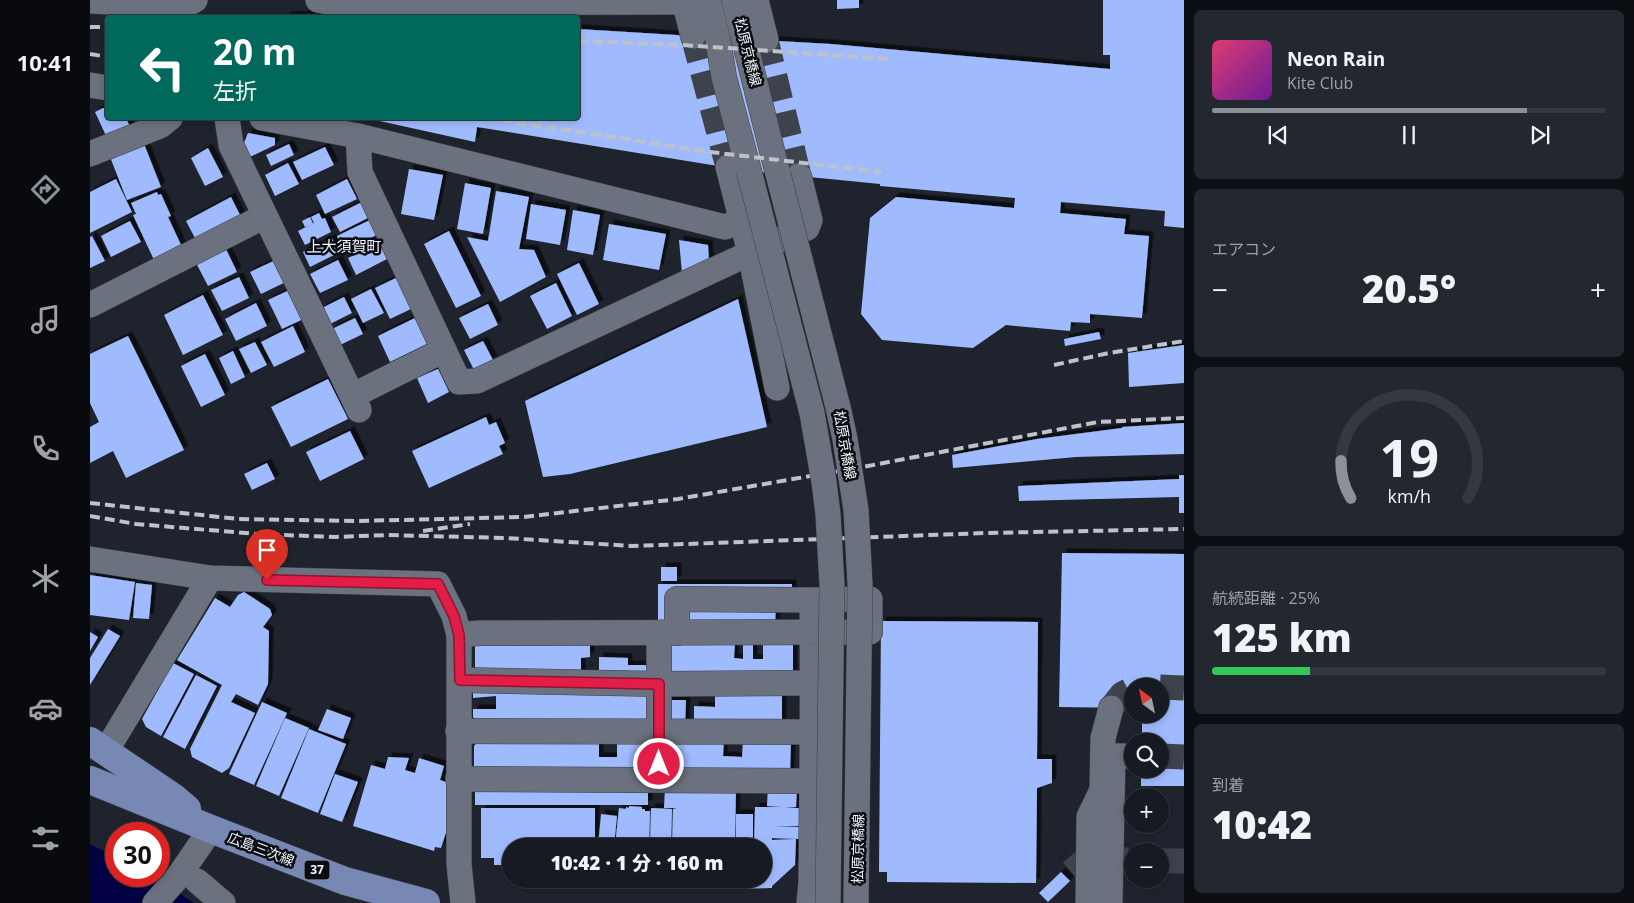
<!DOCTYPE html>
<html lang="ja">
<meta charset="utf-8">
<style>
:root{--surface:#161a22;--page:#23272f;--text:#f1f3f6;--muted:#9ea1a5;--line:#353840;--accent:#8c9099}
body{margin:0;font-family:"Open Sans","Noto Sans JP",sans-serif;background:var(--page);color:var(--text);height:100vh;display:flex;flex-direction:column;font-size:19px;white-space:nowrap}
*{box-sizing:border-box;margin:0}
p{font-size:16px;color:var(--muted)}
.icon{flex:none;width:28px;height:28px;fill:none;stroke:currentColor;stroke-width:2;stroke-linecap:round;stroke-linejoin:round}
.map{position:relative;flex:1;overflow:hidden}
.sheet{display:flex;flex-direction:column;gap:10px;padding:10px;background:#0c0e13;width:450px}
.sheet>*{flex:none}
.hud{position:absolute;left:15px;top:15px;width:475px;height:105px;border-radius:5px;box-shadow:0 2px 8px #0003,0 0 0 1px var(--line);background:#00695c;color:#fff;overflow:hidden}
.needle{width:32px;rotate:327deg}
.fabs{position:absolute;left:1034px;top:678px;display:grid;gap:10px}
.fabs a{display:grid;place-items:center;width:45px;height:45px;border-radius:50%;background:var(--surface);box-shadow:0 2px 8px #0003,0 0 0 1px var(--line);font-size:25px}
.speed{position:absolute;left:15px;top:822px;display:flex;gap:10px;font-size:25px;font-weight:700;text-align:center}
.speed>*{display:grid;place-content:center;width:65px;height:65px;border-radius:50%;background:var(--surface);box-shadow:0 2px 8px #0003,0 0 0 1px var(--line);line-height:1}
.speed .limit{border:8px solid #d22;background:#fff;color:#111}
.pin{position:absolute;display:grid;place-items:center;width:42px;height:42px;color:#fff;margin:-51px -21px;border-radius:50% 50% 50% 0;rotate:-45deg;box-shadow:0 0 5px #0007}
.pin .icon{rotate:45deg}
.me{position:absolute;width:55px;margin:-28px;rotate:0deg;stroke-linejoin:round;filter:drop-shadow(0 0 4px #0008)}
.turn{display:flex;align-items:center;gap:18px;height:105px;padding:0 25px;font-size:22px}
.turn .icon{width:65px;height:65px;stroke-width:2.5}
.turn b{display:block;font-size:35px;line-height:42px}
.big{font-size:38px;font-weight:800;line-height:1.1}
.sheet .tile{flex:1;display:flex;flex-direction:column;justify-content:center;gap:8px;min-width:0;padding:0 18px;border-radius:8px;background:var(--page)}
.sheet .dial{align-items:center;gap:0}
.dial svg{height:130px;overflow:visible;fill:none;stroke:var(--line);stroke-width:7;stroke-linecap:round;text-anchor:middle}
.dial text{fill:var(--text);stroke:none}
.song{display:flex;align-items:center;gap:15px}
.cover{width:60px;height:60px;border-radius:8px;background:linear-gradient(135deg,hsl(340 70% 55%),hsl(280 70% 35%))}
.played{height:5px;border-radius:2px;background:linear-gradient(90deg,var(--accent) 80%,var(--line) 80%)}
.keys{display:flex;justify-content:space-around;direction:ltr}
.heat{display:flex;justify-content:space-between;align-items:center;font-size:28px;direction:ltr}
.charge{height:8px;border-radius:4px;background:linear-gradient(90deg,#34c759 25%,var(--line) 0)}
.trip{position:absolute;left:412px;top:838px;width:270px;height:50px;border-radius:25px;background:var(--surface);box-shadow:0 2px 8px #0003,0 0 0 1px var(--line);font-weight:800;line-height:50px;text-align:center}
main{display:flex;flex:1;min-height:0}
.menu{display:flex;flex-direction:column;width:90px;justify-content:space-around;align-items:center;background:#090a0e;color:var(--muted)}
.menu .icon{width:35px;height:35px}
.menu .selected{color:var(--accent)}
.menu b{font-size:22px;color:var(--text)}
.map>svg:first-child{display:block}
.water{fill:#030044}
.building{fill:#a0bbfd;filter:url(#shadow)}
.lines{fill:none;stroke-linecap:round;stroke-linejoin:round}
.minor-tunnel{stroke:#3e424c;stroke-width:25;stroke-dasharray:25 12;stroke-linecap:butt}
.minor-casing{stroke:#3b3f48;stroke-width:26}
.major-casing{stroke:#3b3f48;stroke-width:29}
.minor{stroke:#6b717e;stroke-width:25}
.major{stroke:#7688b3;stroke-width:28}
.rail{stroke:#bfc2ca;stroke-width:4;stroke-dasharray:10 5;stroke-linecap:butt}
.minor-bridge-casing{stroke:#3b3f48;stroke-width:26;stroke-linecap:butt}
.minor-bridge{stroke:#6b717e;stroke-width:25}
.route-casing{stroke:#92132f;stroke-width:12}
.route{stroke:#e11d48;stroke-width:9}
.labels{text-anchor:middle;stroke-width:5;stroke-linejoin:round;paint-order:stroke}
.shield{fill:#0a0c11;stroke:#acafb6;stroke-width:1}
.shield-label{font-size:12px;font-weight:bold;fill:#f2f5fc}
.street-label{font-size:14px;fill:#f2f5fc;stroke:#0a0c11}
.neighbourhood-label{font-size:15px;fill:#f2f5fc;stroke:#0a0c11}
</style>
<main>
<nav class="menu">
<b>10:41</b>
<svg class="icon selected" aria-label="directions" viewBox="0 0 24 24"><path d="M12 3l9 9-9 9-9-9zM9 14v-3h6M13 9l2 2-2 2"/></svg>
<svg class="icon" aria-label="music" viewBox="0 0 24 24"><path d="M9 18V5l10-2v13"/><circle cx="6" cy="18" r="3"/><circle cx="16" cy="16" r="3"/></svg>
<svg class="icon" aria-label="phone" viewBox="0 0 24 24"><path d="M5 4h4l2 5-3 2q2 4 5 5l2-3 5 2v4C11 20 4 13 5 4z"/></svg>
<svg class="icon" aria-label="climate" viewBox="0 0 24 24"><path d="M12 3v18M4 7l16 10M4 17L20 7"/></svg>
<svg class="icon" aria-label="car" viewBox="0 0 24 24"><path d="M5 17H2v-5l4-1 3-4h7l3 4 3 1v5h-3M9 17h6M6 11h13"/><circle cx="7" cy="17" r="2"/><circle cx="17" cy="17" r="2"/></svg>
<svg class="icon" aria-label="filters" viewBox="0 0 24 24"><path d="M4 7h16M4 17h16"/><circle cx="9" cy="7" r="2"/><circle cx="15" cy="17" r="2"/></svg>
</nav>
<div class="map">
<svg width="1094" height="903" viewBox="0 0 1094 903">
<defs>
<filter id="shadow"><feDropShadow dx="4.5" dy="-4.5" stdDeviation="0" flood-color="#0009"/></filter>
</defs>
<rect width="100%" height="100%" fill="#1e232d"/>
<path class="water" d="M0,844L26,857V876H63L104,903H0Z"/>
<g class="building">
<path d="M747,0H769V8L747,9Z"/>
<path d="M1013,0H1094V228L1074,226L1075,211L971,202L970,213L1036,219L1034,234L1059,236L1052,318L1000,314V323L981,322L980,331L916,325L883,348L792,340L771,314L780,218L806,197L924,208L925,198L790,186V184L659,171L387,127L385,142L276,118H488V29L603,36L627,35L654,39L741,44L1020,69V55H1013Z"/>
<path d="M396,8V18H196V16Z"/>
<path d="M13,108L18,109V118H36L41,129L18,140L5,112Z"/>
<path d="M158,133L185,138V145L160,157L154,143Z"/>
<path d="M54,144L71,187L37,200L20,157Z"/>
<path d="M199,144L204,155L181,166L176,155Z"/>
<path d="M235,147L244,165L212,180L203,162Z"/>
<path d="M118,148L133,177L115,186L101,158Z"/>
<path d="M198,163L209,184L185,196L175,175Z"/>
<path d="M319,169L353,175L344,220L311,214Z"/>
<path d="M26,179L42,212L0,233V192Z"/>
<path d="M257,179L267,199L235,214L226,195Z"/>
<path d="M375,183L401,188L393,234L367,229Z"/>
<path d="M406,191L439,197L429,249L444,250L456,277L410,302L377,237L398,241Z"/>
<path d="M67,192L68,195L71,194L81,216L78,217L92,247L64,260L43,215L46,214L41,203Z"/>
<path d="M141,197L151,217L106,240L96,221Z"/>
<path d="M274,201L282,216L250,232L242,217Z"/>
<path d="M441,204L476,210L470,245L436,239Z"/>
<path d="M483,210L510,215L503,255L477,250Z"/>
<path d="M229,213L232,219L235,218L241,232L215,245L208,231L224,223L221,217Z"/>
<path d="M220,217L223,224L215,227L212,221Z"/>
<path d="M284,218L291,233L254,251L247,236Z"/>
<path d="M40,221L51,242L21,257L11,236Z"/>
<path d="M519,224L576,234L569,270L513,260Z"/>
<path d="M359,231L391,296L366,308L334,244Z"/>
<path d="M2,236L15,261L0,268V237Z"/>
<path d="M242,238L248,253L220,267L213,252Z"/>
<path d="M589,240L618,245L619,261L592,273Z"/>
<path d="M289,243L297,259L266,275L258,258Z"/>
<path d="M135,247L147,272L118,286L105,261Z"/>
<path d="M192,257L202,279L171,294L160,272Z"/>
<path d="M248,260L258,280L230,293L220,274Z"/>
<path d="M489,263L509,304L487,315L467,274Z"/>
<path d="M149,277L159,298L132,311L121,290Z"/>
<path d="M308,277L323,308L300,319L285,288Z"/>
<path d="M466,283L482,316L457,329L440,296Z"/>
<path d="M206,287L220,316L192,329L178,300Z"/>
<path d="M281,289L294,313L273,323L261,299Z"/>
<path d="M113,295L133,335L93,355L74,315Z"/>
<path d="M254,297L262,313L240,324L232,308Z"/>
<path d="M648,299L677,427L480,474L453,477L435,401Z"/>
<path d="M166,303L177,326L146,341L135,319Z"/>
<path d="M398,304L408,325L380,339L369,318Z"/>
<path d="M265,318L273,334L250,345L242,329Z"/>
<path d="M325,318L337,344L300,362L288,336Z"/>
<path d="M203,326L215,352L184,367L171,342Z"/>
<path d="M1009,332L1011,339L975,346L974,339Z"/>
<path d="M38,336L94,450L36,478L23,451L0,463V427L9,422L0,403V354Z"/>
<path d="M393,341L403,360L384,370L374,350Z"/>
<path d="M165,342L177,365L161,373L149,349Z"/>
<path d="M1094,345V383L1039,387L1038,353Z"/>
<path d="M143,351L155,377L141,384L129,358Z"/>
<path d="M115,354L135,395L111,407L91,366Z"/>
<path d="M348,369L359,392L338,403L327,378Z"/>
<path d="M238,379L258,419L201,447L181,407Z"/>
<path d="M396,417L399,425L406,422L415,443L409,446L413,454L339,488L322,451Z"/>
<path d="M1094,423V454L986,457L863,468L862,455L947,439L1032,428V427Z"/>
<path d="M260,431L274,459L230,481L216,452Z"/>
<path d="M177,463L185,479L162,490L154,474Z"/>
<path d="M1089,475H1094V513H1089V497L929,501L928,486L1089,479Z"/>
<path d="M972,553L1094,554V786H1051V769H1070V741H1052V714H1070V686H1042V708L969,707Z"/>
<rect x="571" y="567" width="16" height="14"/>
<path d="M0,575L45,582L39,620L0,615Z"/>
<path d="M46,583L62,585L59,619L43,618Z"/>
<path d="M568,584H702V597L590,595L584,626L568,625Z"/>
<path d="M154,592L180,609L182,615L173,627L179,631L178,684L168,705L146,694L141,702L165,713L139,768L132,773L102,757L100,749L132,685L87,660L125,598L140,607L148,595Z"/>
<path d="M686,602L685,627L589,628V609Z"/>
<path d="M791,621L948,622L947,759H962V783L947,788L946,883L797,882V872H789Z"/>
<path d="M18,629L30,636L0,685V658Z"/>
<path d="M0,632L8,637L0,651Z"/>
<path d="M500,636V657L491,658V678L385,677V642Z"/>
<path d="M653,639H663V659H673V640L703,641V678L575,679L582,640L645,641L644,658L653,659Z"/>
<path d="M509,657L538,658V665H560V676H509Z"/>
<path d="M83,663L104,674L71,736L56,727L52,719Z"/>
<path d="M106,675L127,686L95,749L73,737Z"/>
<path d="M383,684L561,687L560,727L389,723L383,717V709H406V696L383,698Z"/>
<path d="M692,689V725L604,724V706L625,707V690Z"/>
<path d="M574,700H596L595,725H580Z"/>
<path d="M172,702L197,713L164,785L139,774Z"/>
<path d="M237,709L261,718L253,739L228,730Z"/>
<path d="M195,718L219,728L189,796L166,786Z"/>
<path d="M219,729L256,744L228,813L191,798Z"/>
<path d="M391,738L509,739V757H527V739H553L559,746L558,775L384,774V746Z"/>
<path d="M580,739H634L633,756L652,757L653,739L701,740L700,774L593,778V765L573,764Z"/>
<path d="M298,757L319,758L315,770L325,773L329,758L354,766L350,780L359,783L356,791H359V823L351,848L345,847L344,851L263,826L281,765L295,769Z"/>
<path d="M245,774L268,782L252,822L230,814Z"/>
<path d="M558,783V805H385V786Z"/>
<path d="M678,785L707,788L706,807L694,808H711L710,826H682L709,827V839L682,838V840L706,839L705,865L682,886V888L646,889V879H674V846H664L665,807H692L677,806Z"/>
<path d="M575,787L646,788L645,846H582L583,809L587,808H574Z"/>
<path d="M539,806L552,807V809H555V811H560L559,846H525L529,808L536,809V807L539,808Z"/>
<path d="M391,808H505V846H421V865H404V858H391Z"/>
<path d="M561,808L582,809L581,846H560Z"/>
<path d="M511,814L527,816L524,846H508Z"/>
<rect x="646" y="814" width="17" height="32"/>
<path d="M971,872L980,881L958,902L949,893Z"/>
<path d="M522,879H558L557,886L522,883Z"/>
<path d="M560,879H580V887L559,886Z"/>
<path d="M582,879H644V887L582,886Z"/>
</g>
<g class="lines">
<g class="minor-tunnel">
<path d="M603,36L638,167"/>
<path d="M676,40L709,176"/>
<path d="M1070,687L1094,688"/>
<path d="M1021,708L1032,694L1042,689"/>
<path d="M1070,756L1094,757"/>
<path d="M1070,861H1094"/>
<path d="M981,872L995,860H1042"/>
</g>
<g class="minor-casing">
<g id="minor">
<path d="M228,0L243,3L594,2"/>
<path d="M594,0L603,36"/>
<path d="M618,0L627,35L634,77L659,171"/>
<path d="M644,0L688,174"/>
<path d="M666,0L676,40"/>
<path d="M0,1L94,6L105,0"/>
<path d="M0,85L18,88"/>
<path d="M137,118L141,145L269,410"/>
<path d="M172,118L268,136L635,227L651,221"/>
<path d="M268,136L270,172L369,382L387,381L660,253L717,228L720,220L709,176"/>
<path d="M0,154L70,126L80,118"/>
<path d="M638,167L660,253L687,388"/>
<path d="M0,305L175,216"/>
<path d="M264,395L354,350"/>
<path d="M0,559L120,578L348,584L364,616L369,635V864L373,903"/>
<path d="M587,633V599L722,600"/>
<path d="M369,635L389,633L780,632V599L722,600C723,694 722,788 721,882L719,903"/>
<path d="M370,680L569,684L722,683"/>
<path d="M368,731L722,732"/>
<path d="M16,751L120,578"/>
<path d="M368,779L722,781"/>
<path d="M569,780V633"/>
<path d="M107,881L133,903"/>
<path d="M65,903L88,877L121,829"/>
<path d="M998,903L999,817L1012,790L1013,738L1021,708"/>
<path d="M1020,903L1023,756H1042"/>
</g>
</g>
<g class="major-casing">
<g id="major">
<path d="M0,741L83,797L97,809"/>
<path d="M0,780L121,829L255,881L336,903"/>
</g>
</g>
<use href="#minor" class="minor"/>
<use href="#major" class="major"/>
<g class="rail">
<path d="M0,27H18"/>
<path d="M488,41L592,45L802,59"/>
<path d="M0,54L18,57"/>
<path d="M397,118L620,152L791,172"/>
<path d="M964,365L1019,353L1094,341"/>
<path d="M0,503L148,519L268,521L434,517L588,499L778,466L1008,422L1094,418"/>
<path d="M0,516L46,524L167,534L245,537L298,535L416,538L542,546L896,533L1094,529"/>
<path d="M333,531L380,524"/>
</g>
<g class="minor-bridge-casing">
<g id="minor-bridge">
<path d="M659,171L722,413L734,482L738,514L742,585L738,903"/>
<path d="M688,174L748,407L755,439L766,510L770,584L766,903"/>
</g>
</g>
<use href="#minor-bridge" class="minor-bridge"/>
</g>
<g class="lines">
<g class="route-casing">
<path id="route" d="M177,580L348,584L364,616L369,635L370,680L569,684V764"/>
</g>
<use href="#route" class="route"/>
</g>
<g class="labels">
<rect class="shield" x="214.5" y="860.5" width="25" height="19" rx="4"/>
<g class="shield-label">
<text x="227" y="874">37</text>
</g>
<g class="street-label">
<text transform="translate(658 52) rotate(76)" y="5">松原京橋線</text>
<text transform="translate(755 445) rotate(80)" y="5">松原京橋線</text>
<text transform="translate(171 849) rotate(21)" y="5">広島三次線</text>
<text transform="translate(768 849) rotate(-89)" y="5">松原京橋線</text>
</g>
<g class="neighbourhood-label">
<text x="254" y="252">上大須賀町</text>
</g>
</g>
</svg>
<div class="fabs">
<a><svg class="needle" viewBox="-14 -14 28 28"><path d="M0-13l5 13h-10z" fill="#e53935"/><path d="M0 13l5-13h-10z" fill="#9ea1a5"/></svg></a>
<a><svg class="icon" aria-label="search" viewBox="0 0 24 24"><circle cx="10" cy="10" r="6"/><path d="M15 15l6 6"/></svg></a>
<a>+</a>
<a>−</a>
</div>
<div class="speed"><div class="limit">30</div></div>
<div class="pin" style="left:177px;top:580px;background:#d93025"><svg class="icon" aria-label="arrive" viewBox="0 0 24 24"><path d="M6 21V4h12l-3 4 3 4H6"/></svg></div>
<svg class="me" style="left:569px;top:764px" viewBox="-20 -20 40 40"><circle r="17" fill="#e11d48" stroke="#fff" stroke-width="3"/><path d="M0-11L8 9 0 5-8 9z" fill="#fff"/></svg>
<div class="trip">10:42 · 1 分 · 160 m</div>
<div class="hud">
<div class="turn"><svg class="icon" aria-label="left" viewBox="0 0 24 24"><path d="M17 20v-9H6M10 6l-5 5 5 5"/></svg><div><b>20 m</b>左折</div></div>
</div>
</div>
<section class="sheet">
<div class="tile">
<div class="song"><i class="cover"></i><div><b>Neon Rain</b><p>Kite Club</p></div></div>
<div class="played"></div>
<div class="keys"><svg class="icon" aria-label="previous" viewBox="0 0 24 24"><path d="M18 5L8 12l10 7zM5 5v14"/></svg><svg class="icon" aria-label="pause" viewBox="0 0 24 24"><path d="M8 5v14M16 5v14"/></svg><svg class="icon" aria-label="next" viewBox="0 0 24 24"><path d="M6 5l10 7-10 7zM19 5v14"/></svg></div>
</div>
<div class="tile"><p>エアコン</p>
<div class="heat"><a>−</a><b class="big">20.5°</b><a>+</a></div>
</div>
<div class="tile dial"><svg viewBox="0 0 100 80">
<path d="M14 69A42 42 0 1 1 86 69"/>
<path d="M14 69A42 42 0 0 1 8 46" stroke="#8c9099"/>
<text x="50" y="56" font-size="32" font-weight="700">19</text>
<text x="50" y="72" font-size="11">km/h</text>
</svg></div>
<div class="tile"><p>航続距離 · 25%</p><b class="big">125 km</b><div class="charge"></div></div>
<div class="tile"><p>到着</p><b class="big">10:42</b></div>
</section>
</main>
